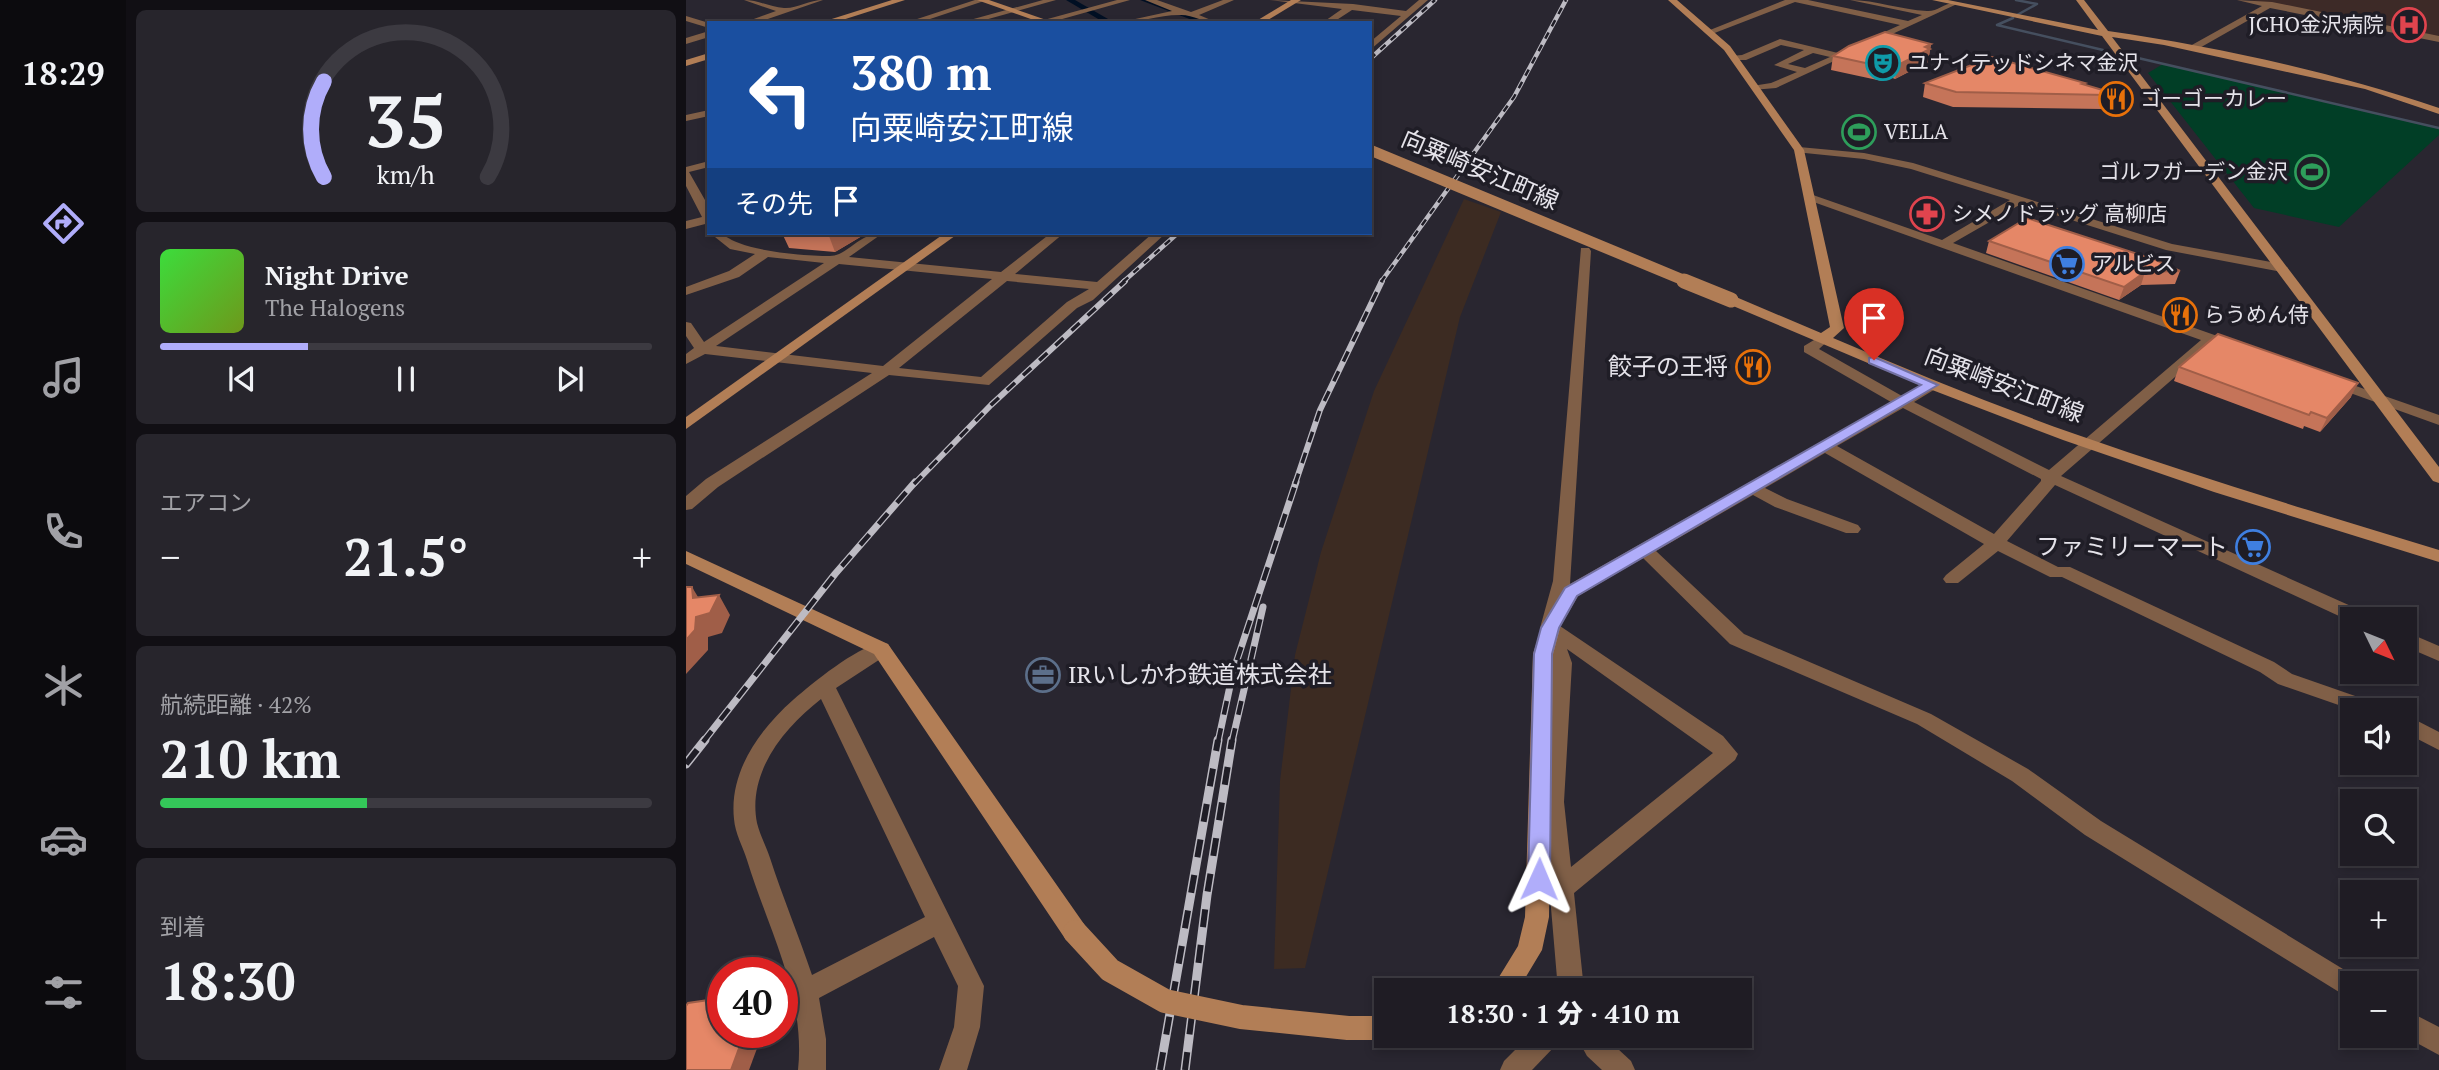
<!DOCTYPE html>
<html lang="ja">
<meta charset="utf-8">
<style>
:root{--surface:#1f1c24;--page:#27252c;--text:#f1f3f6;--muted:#a1a1a6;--line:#3c3a41;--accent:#b0adfa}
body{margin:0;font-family:"PT Serif","Noto Sans JP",serif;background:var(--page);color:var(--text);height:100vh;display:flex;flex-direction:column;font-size:26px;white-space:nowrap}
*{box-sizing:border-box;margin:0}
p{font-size:23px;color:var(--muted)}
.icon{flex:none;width:38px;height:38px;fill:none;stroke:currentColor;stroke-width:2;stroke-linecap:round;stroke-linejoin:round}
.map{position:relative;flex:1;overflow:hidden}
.details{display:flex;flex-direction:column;gap:10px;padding:10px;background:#110f14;width:560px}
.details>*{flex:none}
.banner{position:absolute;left:21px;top:21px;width:665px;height:214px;border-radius:0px;box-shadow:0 4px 10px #0003,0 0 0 2px var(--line);background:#1a4fa0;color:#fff;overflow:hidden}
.needle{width:46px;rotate:133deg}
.tools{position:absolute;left:1654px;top:607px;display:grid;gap:14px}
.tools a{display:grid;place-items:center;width:77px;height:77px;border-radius:0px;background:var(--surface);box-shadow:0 4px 10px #0003,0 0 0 2px var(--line);font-size:35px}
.speed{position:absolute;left:21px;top:957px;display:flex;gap:14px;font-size:35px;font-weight:700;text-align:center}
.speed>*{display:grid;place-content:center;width:91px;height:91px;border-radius:50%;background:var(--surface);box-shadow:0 4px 10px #0003,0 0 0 2px var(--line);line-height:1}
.speed .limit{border:10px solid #d22;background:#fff;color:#111}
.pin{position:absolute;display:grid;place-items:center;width:60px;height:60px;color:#fff;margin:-72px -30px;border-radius:50% 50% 50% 0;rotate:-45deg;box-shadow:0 0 7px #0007}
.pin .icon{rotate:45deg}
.me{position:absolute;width:77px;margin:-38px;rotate:1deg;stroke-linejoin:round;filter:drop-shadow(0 0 5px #0008)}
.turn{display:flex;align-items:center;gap:24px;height:147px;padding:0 28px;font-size:32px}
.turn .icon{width:91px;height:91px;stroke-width:2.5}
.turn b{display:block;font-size:49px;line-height:60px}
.then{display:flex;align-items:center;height:66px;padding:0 28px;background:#0003;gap:14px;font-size:26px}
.big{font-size:52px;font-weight:800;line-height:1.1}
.details .card{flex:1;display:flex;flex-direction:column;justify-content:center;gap:10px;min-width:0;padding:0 24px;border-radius:10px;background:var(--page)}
.details .dial{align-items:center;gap:0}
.dial svg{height:182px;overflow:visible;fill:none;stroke:var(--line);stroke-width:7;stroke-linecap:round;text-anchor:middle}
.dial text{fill:var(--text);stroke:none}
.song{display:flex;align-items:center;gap:21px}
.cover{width:84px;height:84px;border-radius:10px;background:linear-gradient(135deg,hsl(120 70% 55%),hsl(80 70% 35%))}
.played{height:7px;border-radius:4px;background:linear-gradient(90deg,var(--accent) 30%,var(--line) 30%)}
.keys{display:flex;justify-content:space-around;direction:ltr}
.heat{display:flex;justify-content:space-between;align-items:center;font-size:38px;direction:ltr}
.charge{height:10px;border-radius:5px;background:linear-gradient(90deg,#34c759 42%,var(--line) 0)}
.trip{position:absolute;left:688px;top:978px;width:378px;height:70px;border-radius:0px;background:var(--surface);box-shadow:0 4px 10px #0003,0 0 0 2px var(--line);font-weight:800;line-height:70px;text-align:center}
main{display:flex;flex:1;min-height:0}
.menu{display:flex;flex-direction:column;width:126px;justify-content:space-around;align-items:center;background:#0c0b0e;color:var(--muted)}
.menu .icon{width:49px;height:49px}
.menu .on{color:var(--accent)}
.menu b{font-size:32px;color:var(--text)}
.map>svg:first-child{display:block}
.industrial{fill:#3c2b22}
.medical{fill:#3d2a27}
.green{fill:#013e26}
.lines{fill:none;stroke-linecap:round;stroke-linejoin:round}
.stream{stroke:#454f5f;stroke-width:2.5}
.canal{fill:#000f23;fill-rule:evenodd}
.street{fill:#805f47;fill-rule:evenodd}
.secondary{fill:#b27e56;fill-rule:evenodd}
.rail-far3-casing{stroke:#bdbbc3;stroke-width:4.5}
.rail-far2-casing{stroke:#bdbbc3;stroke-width:6}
.rail-far1-casing{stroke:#bdbbc3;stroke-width:7}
.rail-casing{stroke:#bdbbc3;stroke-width:9}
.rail-far3{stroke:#1f1d26;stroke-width:2.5;stroke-dasharray:7;stroke-linecap:butt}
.rail-far2{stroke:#1f1d26;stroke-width:3.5;stroke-dasharray:11;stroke-linecap:butt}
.rail-far1{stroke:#1f1d26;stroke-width:4.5;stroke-dasharray:14;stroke-linecap:butt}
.rail{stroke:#1f1d26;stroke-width:6;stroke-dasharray:18;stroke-linecap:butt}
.secondary-bridge-far2{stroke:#b27e56;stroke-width:11}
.secondary-bridge-far1{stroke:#b27e56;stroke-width:15}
.secondary-bridge{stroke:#b27e56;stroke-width:24}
.wall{fill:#c57459}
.shaded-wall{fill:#a05e48}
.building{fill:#e58767;stroke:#a05e48;stroke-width:2}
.route{fill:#b0adfa;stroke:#7270a2;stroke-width:2}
.labels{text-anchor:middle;stroke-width:7;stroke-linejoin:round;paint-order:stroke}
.far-poi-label{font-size:21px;fill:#e5e3ea;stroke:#1f1d26;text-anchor:start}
.street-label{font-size:24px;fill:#e5e3ea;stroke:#1f1d26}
.poi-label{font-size:24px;fill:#e5e3ea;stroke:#1f1d26;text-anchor:end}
</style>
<main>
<nav class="menu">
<b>18:29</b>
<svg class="icon on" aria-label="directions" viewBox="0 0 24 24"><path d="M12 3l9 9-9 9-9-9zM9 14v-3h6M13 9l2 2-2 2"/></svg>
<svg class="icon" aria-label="music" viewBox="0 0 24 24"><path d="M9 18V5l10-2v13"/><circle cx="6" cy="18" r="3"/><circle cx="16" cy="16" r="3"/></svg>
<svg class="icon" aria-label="phone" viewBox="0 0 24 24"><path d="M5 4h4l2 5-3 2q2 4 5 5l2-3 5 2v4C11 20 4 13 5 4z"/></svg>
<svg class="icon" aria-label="climate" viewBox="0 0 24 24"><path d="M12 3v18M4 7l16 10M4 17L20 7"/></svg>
<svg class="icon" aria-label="car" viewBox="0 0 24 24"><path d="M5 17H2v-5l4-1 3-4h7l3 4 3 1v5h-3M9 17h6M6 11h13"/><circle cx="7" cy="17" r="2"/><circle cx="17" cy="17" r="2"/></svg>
<svg class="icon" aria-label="filters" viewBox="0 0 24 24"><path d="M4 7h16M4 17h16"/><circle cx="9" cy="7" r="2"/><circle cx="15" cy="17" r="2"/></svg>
</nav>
<section class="details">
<div class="card dial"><svg viewBox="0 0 100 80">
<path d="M14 69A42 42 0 1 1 86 69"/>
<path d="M14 69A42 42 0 0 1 14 27" stroke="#b0adfa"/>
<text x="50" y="56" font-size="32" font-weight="700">35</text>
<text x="50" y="72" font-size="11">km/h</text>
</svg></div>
<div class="card">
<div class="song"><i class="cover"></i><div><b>Night Drive</b><p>The Halogens</p></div></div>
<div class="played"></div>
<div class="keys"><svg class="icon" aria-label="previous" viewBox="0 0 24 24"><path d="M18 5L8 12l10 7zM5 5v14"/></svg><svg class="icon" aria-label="pause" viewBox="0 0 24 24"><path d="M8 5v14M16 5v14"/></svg><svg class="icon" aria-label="next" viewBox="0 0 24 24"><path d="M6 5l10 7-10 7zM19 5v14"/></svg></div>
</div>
<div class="card"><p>エアコン</p>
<div class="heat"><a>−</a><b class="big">21.5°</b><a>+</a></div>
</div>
<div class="card"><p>航続距離 · 42%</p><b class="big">210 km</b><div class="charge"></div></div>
<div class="card"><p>到着</p><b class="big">18:30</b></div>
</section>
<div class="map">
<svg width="1753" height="1070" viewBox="0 0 1753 1070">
<rect width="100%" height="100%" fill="#292630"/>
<path class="industrial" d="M778,199L815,212L774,317L619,968L588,969L594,781L609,655L635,552L688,391Z"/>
<path class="medical" d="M1563,0H1753V37L1647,15Z"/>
<path class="green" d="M1477,64L1753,129V135L1653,227L1568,208L1462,73Z"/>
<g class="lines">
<g class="stream">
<path d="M1330,0L1351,4L1331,15"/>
<path d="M1327,18L1311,25L1417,50"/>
<path d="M1452,58L1753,128"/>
</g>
<g class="canal">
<path d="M380,0H389L429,23H419Z"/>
<path d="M454,0H465L526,23H514Z"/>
</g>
<g class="street">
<path d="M58,0C72,0 84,7 98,8C110,9 123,0 137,0L70,23H57L90,11Z"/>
<path d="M289,0H301L232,23H219Z"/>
<path d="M357,0H370L288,23H273Z"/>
<path d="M431,0H444L362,23H347Z"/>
<path d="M459,0H471L505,12L537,0H548L513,15L532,23C518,23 506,14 493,15C473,15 452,23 431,23L486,11Z"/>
<path d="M584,0L667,4L720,11L733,0H742L684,50V42L715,16L666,10L646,23H636L656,9Z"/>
<path d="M1099,0H1122L1222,21L1236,15L1164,0C1190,0 1215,10 1241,11C1252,12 1261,0 1271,4L1090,88L1066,90V86L1085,83L1111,72L1088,65L1118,50L1095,45L1060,60H1045V56L1056,55L1094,39L1152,53L1214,25L1109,2L1026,34L1019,32ZM1127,53L1144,57L1119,68L1102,64Z"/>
<path d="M1551,0L1586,2L1753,36V42L1584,8L1510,50H1504V46L1576,6Z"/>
<path d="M0,16L23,23V28L0,21Z"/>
<path d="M23,31V37L0,44V38Z"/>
<path d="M23,110V116L0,121V115Z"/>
<path d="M1113,147L1178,153L1227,163L1486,244L1596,264L1602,268L1596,272L1480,250L1335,204L1267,243L1537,338V344H1527L1375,476L1685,615L1687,620H1666V622L1369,485L1321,541L1372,567H1384L1588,662L1606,674L1695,705L1698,710H1667L1592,684L1574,672L1376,577H1364L1312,551L1272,583H1260L1257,579L1260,575L1298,544L1139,453L1079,488L1101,499L1172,525L1175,529L1172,533H1160L1089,507L1067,495L970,551L1058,634L1245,714L1342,769L1415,821L1675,980L1677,984H1666V1000L1399,835L1326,781L1231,724L1044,644L957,558L892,596L881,615L877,616L874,626L1037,736L1052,754L1049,760L888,893L898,990H872L856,802L866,663L854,628L867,581L895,248H903L905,251L884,584L1205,402L1118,352V346L1138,334L1145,338L1133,349L1216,396L1241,382H1251L1253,385L1251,388L1228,402L1363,470L1515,340L1119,199V195H1127L1256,240L1324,200L1225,169L1178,159L1109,152V148ZM1217,408L1355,479V481L1308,534L1151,446ZM881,649L1027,753L885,867L878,802L886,663Z"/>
<path d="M23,161V167L3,172L23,207V223L0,229V221L16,217L0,186V167Z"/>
<path d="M24,233C38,232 41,239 53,243C75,252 120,256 144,256C161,256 173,233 197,233L163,257L315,272L365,233H378L329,274L411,282L467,233H480L407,300L391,308L303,385L203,375L32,487L6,509L0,510V496L20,479L186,373L19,354L0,364V354L8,348L0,336V322L5,323L18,342L138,263L82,257L53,277L0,295V287L43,271L69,254L44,249ZM153,264L306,279L197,366L30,346ZM321,281L403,289L381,302L295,377L213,368Z"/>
<path d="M1647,378L1753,415V425L1642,385L1640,382Z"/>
<path d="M1718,631L1753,646V661L1718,646Z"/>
<path d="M195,642L202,644L205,649L202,654L150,688L298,986L294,1027L281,1070H253L268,1027L272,986L248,937L133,998L140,1039V1070H112C120,996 82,929 61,860C57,847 49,833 48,819C43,772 73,730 107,700C129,681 167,650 195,642ZM135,699L239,917L126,975C113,936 97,898 84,858C80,846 74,835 71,823C61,772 98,728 135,699Z"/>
<path d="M1718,714L1753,732V750L1718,732Z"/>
<path d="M1718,1009L1753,1027V1055L1718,1036Z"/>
<path d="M843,1036H874L870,1045L846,1070H814L818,1061Z"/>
<path d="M890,1036H918L945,1061L949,1070H916L901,1056Z"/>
</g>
<g class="secondary">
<path d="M206,0H219L147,23H133Z"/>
<path d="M291,0H303L369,23H356Z"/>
<path d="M605,0H615L577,23H567Z"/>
<path d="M982,0H991L1044,46L1118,150L1158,328L1147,338C1227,372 1307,405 1389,434C1509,476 1631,513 1753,550V562L1528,492L1377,440L1241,388L1040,303V297H1050L1135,333L1144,327L1108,150L1038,50Z"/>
<path d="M1246,0H1262L1412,30L1390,0H1398L1422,31C1533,47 1646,72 1753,108V114L1679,89L1478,45L1426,37L1753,467V483L1747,481L1416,36Z"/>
<path d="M23,53V59L0,66V60Z"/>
<path d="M259,233H273L0,429V417Z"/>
<path d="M0,551L202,644L398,924L401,932L398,940L389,943L380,940L188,654L0,564Z"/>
<path d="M864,621L871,623L874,628L867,654L863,917L856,950L832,990H805L832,946L839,917L847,654L857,623Z"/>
</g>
<g class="rail-far3-casing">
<g id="rail-far3">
<path d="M684,59L749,0"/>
<path d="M437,282L492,233"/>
<path d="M695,282L828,97L880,0"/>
</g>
</g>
<g class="rail-far2-casing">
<g id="rail-far2">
<path d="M228,484L305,405L439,281"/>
<path d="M609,484L634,410L696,281"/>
</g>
</g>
<g class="rail-far1-casing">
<g id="rail-far1">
<path d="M17,742L149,574L229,482"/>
<path d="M532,742L547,672L610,482"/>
<path d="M546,742L577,607"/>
</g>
</g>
<g class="rail-casing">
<g id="rail">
<path d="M0,764L19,740"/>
<path d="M474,1070L532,740"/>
<path d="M499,1070L521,895L546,740"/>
</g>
</g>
<use href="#rail-far3" class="rail-far3"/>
<use href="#rail-far2" class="rail-far2"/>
<use href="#rail-far1" class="rail-far1"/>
<use href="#rail" class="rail"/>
<path class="secondary-bridge-far2" d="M684,150L1002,282"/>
<path class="secondary-bridge-far1" d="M998,281L1045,300"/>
<path class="secondary-bridge" d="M389,932L424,970L479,1001L555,1017L662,1028H700"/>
</g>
<g class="wall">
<path d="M1245,44L1242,62L1209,79L1204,77L1196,81L1145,70L1147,56Z"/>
<path d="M1239,83H1399L1398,85L1420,95L1416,109L1267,107L1237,97Z"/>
<path d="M96,233H181L149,252L103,248Z"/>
<path d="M1303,241L1494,271L1489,284L1455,285L1433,300L1300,253Z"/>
<path d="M1493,367L1665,397L1634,432L1618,426L1617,429L1488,381Z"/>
</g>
<g class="shaded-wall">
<path d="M1245,44L1242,62L1209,79L1212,65Z"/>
<path d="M1206,64L1204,77L1196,81L1198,67Z"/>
<path d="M148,233H181L149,252L143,236Z"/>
<path d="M1459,272L1455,285L1433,300L1438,287Z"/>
<path d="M1672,383L1665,397L1634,432L1641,418Z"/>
<path d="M6,587L18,607L33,595L44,615L36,633L22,637V650L0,674V640L7,598Z"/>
<path d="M59,1032H75L76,1035L63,1070H45Z"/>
</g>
<g class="building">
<path d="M1199,32L1245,44L1239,47L1244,49L1212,65L1206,64L1198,67L1147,56L1163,46Z"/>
<path d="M1306,57L1399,83L1396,84L1420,91V95L1270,92L1239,83Z"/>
<path d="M1341,218L1470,260L1494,271L1459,272L1438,287L1303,241Z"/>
<path d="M110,233H148L143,236Z"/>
<path d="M1532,334L1672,383L1641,418L1625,412L1623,415L1493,367Z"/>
<path d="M0,587H6L7,598L33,595L24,613L10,617L9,630L0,640Z"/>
<path d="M37,998V1032H59L45,1070H0V1006L2,1003Z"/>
</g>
<path class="route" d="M1188,357L1252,385L891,596L873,628L866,654L864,879L861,886L853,888L846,886L842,879L848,654L855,628L879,588L1235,385L1183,363V358Z"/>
<defs>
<g id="hospital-ring" transform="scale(1.75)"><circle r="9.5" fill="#1f1d26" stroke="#e0444e" stroke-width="1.5"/><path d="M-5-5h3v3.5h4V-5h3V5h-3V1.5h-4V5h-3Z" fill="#e0444e"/></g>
<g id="theatre-ring" transform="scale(1.75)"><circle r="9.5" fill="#1f1d26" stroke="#0f9aa8" stroke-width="1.5"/><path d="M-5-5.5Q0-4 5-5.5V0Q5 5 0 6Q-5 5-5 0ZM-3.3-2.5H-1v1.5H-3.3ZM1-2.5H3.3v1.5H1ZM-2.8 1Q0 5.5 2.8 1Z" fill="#0f9aa8"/></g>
<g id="restaurant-ring" transform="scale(1.75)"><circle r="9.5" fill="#1f1d26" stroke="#e8710a" stroke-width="1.5"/><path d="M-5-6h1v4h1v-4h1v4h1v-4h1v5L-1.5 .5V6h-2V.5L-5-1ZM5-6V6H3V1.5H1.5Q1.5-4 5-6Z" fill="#e8710a"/></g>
<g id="stadium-ring" transform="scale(1.75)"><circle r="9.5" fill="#1f1d26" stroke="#2e9e5b" stroke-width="1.5"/><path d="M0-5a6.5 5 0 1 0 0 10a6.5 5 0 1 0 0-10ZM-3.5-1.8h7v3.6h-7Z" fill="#2e9e5b"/></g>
<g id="pharmacy-ring" transform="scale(1.75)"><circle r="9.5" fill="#1f1d26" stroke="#e0444e" stroke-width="1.5"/><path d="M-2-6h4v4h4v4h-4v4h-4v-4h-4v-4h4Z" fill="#e0444e"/></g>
<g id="supermarket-ring" transform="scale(1.75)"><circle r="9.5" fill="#1f1d26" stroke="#3f7fe0" stroke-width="1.5"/><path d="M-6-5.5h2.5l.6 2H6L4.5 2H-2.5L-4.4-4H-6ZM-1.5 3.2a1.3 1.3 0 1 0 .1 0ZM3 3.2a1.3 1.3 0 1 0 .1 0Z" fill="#3f7fe0"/></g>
<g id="office-ring" transform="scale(1.75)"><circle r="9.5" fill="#1f1d26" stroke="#5c6f8a" stroke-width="1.5"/><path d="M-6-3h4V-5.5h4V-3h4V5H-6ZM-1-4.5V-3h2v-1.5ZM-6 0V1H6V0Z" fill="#5c6f8a"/></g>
</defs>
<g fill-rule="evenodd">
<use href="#hospital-ring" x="1723" y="25"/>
<use href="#theatre-ring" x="1197" y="63"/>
<use href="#restaurant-ring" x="1430" y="99"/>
<use href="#stadium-ring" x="1173" y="132"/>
<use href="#stadium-ring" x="1626" y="172"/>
<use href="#pharmacy-ring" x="1241" y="214"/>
<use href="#supermarket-ring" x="1381" y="264"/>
<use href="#restaurant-ring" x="1494" y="315"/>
<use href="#restaurant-ring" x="1067" y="367"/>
<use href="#supermarket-ring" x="1567" y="547"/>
<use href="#office-ring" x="357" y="675"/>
</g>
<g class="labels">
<g class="far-poi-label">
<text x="1698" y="32" text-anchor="end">JCHO金沢病院</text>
<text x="1222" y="70">ユナイテッドシネマ金沢</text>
<text x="1454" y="106">ゴーゴーカレー</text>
<text x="1198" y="139">VELLA</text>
<text x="1602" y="179" text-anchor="end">ゴルフガーデン金沢</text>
<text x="1266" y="221">シメノドラッグ 高柳店</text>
<text x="1406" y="271">アルビス</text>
<text x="1518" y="322">らうめん侍</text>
</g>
<g class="street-label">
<text transform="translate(794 170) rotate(23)" y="8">向粟崎安江町線</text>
<text transform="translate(1318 385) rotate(21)" y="8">向粟崎安江町線</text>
</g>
<g class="poi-label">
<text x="1042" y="375">餃子の王将</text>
<text x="1542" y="555">ファミリーマート</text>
<text x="382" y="683" text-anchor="start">IRいしかわ鉄道株式会社</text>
</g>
</g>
</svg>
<div class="tools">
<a><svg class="needle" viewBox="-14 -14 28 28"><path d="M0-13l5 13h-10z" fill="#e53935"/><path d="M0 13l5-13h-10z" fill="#a1a1a6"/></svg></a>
<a><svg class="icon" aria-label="sound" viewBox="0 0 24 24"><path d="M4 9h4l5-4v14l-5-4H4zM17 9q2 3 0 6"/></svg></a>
<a><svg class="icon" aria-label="search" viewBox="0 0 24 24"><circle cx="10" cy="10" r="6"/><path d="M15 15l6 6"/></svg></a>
<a>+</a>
<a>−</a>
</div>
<div class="speed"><div class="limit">40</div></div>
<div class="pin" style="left:1188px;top:360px;background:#d93025"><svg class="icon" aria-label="arrive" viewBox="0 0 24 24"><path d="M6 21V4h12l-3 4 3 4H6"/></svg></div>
<svg class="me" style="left:853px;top:879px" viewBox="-20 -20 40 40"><path d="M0-17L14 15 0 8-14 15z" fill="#b0adfa" stroke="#fff" stroke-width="4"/></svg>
<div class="trip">18:30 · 1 分 · 410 m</div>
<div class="banner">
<div class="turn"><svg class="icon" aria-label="left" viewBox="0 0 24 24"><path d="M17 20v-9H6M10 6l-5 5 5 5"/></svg><div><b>380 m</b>向粟崎安江町線</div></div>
<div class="then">その先<svg class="icon" aria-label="arrive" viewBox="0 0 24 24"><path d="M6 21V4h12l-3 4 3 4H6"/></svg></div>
</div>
</div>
</main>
